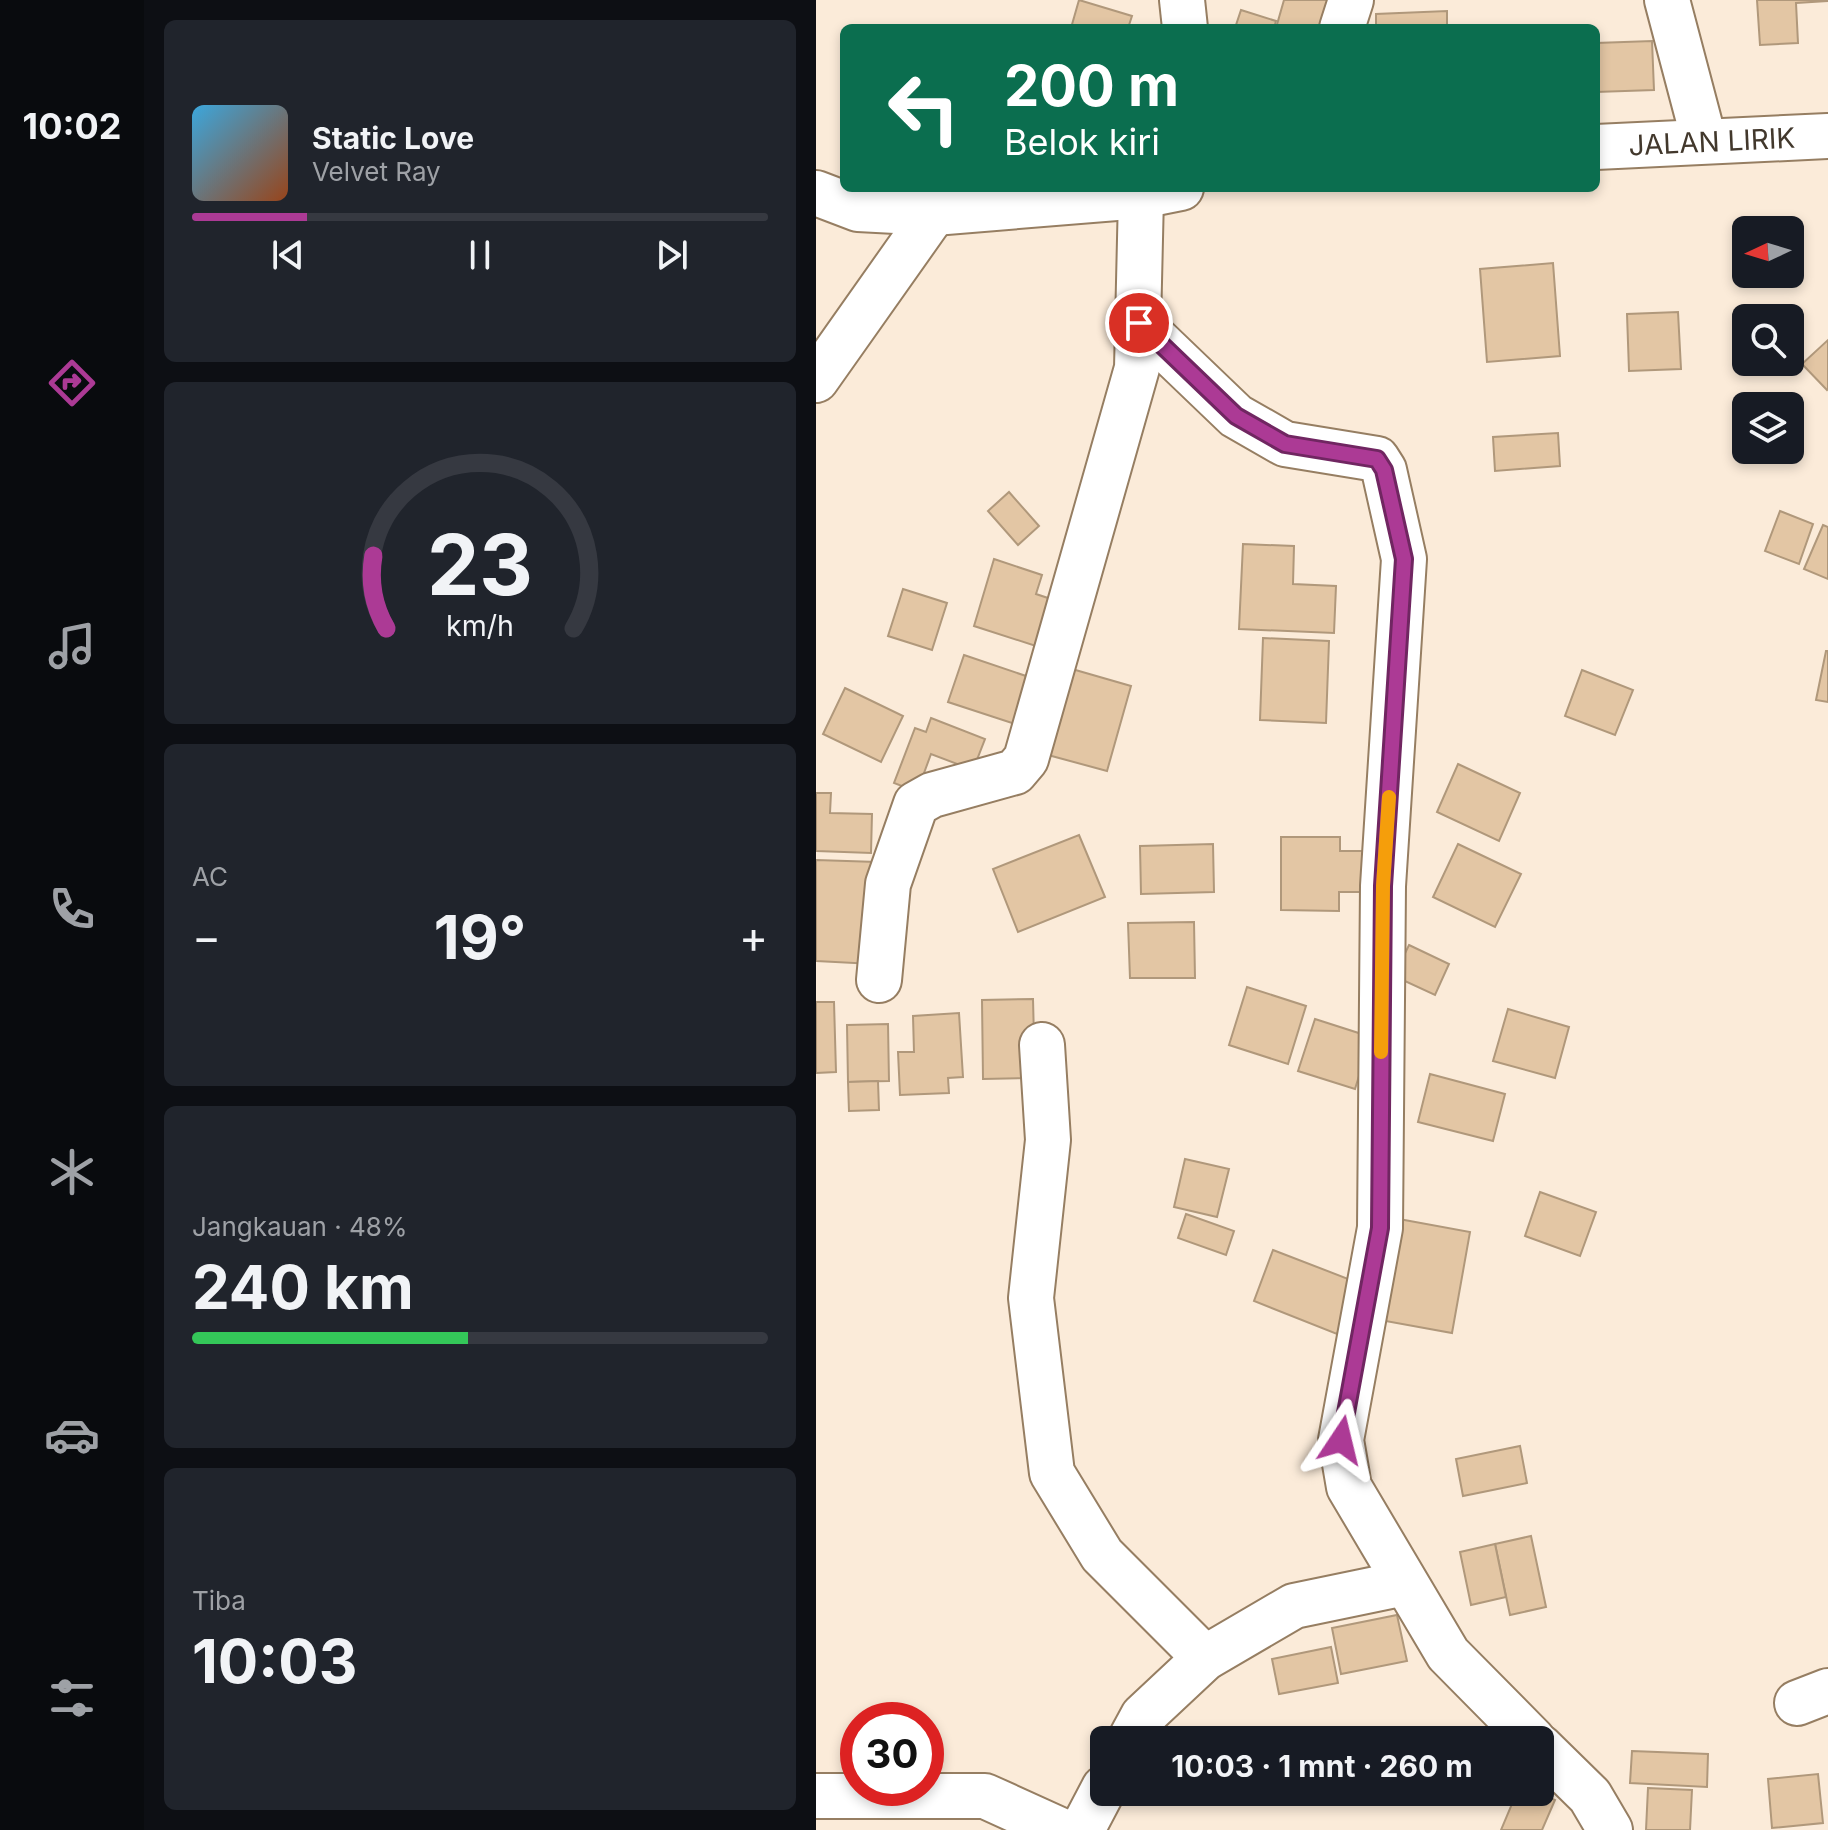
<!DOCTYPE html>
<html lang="id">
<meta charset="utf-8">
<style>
:root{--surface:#171b24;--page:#20242c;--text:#f1f3f6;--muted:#9ea1a6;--line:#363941;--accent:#ac3a95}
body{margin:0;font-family:Inter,sans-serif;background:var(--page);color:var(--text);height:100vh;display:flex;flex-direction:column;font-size:30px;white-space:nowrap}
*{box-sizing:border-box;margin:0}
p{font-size:26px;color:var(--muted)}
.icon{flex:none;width:44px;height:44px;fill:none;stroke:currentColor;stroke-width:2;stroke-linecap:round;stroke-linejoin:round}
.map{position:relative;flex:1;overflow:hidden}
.side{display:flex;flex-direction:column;gap:20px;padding:20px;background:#0d0f14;width:672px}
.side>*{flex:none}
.banner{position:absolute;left:24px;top:24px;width:760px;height:168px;border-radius:12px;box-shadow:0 4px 12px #0003;background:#0b6e4f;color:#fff;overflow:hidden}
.needle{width:52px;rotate:266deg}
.tools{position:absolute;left:916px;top:216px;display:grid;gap:16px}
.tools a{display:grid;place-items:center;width:72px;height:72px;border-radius:12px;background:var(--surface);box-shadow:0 4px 12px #0003;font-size:40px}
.speed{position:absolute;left:24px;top:1702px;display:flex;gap:16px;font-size:40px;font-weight:700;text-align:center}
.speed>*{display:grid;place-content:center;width:104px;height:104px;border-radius:50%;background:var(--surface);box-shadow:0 4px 12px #0003;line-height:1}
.speed .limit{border:12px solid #d22;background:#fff;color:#111}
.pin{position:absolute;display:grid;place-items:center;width:68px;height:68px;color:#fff;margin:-34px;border:4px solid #fff;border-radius:50%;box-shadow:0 2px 8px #0007}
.me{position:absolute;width:88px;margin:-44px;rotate:10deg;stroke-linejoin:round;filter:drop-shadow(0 0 6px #0008)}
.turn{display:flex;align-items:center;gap:28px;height:168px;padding:0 32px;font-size:36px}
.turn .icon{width:104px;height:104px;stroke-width:2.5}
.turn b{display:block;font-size:56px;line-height:68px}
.big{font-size:60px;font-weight:700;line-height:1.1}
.side .tile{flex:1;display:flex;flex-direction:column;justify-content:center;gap:12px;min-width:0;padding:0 28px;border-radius:12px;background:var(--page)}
.side .dial{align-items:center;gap:0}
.dial svg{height:208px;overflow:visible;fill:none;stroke:var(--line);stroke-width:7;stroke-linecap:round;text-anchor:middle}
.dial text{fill:var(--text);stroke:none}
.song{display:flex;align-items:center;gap:24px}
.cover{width:96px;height:96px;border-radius:12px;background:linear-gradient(135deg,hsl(200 70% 55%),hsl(20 70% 35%))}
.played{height:8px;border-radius:4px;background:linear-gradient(90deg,var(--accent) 20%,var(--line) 20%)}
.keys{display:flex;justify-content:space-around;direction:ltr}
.heat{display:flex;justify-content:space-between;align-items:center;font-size:44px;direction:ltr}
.charge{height:12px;border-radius:6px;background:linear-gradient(90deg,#34c759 48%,var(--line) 0)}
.trip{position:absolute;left:274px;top:1726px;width:464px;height:80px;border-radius:12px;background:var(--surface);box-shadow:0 4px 12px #0003;font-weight:700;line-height:80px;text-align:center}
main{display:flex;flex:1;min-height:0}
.tabs{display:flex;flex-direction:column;width:144px;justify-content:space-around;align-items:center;background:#090b0e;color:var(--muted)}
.tabs .icon{width:56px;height:56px}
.tabs .on{color:var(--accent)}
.tabs b{font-size:36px;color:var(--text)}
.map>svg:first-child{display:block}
.building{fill:#e3c6a4;stroke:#b0987b;stroke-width:2}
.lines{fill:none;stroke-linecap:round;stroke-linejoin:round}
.minor-casing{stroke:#967e62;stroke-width:48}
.major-casing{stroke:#967e62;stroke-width:48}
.minor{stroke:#fff;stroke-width:44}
.major{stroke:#fff;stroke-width:44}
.route-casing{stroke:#702661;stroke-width:20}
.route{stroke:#ac3a95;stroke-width:14}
.slow{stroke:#f59e0b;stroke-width:14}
.labels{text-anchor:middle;stroke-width:6;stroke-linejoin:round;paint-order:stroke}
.street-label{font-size:28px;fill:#42382c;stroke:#fff}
</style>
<main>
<nav class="tabs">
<b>10:02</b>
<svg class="icon on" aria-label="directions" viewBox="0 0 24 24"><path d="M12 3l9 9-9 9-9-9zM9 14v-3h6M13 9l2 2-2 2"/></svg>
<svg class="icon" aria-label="music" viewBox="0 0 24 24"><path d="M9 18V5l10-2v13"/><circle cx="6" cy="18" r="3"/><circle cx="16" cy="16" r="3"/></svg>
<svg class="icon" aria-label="phone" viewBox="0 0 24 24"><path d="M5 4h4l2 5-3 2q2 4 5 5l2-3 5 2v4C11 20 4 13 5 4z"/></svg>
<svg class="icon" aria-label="climate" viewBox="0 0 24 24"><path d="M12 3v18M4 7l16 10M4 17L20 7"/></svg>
<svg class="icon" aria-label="car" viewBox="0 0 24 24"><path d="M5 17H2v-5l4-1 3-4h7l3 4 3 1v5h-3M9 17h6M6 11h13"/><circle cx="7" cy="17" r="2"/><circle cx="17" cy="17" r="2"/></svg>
<svg class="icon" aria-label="filters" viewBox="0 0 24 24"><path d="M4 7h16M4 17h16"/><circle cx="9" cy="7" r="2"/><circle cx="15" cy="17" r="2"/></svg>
</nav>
<section class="side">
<div class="tile">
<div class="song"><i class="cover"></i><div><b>Static Love</b><p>Velvet Ray</p></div></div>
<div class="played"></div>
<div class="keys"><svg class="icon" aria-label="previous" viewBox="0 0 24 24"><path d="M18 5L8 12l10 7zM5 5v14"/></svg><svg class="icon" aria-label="pause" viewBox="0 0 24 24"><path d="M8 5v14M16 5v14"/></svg><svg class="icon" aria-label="next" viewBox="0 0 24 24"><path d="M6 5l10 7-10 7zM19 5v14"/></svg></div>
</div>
<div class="tile dial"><svg viewBox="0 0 100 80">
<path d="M14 69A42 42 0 1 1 86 69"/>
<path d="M14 69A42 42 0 0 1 9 41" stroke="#ac3a95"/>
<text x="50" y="56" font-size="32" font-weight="700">23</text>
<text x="50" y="72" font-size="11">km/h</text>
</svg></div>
<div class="tile"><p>AC</p>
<div class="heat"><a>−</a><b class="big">19°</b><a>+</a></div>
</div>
<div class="tile"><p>Jangkauan · 48%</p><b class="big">240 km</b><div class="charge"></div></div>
<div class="tile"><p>Tiba</p><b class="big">10:03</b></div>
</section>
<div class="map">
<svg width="1012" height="1830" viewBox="0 0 1012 1830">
<rect width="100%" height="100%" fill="#fbebd9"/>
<g class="building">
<path d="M263,0L316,16L312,28H255Z"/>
<path d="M468,0H522L514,28H460Z"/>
<path d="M941,0H1011V1L980,3L982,43L944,45Z"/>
<path d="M425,10L460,21L458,28H419Z"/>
<path d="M631,11V28H560V14Z"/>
<path d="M836,41L838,90L780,92V43Z"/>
<path d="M737,263L744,356L671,362L664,269Z"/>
<path d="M862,312L865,369L813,371L811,314Z"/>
<path d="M1012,340V389L1011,390L986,364Z"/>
<path d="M742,433L744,466L679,471L677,437Z"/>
<path d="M193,492L223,526L202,545L172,511Z"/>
<path d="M964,511L997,524L983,564L949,551Z"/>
<path d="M1007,525L1012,527V579L988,569Z"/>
<path d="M427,544L478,546L477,584L520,586L518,633L423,629Z"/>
<path d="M178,559L226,575L220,594L238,600L223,647L158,626Z"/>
<path d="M87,589L131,603L116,650L72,636Z"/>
<path d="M447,638L513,641L510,723L444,720Z"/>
<path d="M1010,651H1012V702L1000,700Z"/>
<path d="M148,655L213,677L199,724L132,702Z"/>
<path d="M256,669L315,686L291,771L232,755Z"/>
<path d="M766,670L817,690L799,735L749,716Z"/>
<path d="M29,688L87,716L65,762L7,734Z"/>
<path d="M115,718L169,739L157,770L115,754L101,792L78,783L99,728L110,732Z"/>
<path d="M642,764L704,793L683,841L621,812Z"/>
<path d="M0,793H15L14,813L56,814L55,853L0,851Z"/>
<path d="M263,835L289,897L202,932L177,869Z"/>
<path d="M465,837H524V851H553L552,892H523V911L465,910Z"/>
<path d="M397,844L398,892L325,894L324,846Z"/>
<path d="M642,844L705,874L679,927L617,897Z"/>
<path d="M0,860L61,862L57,964L0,961Z"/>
<path d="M378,922L379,978H314L312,923Z"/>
<path d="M593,945L633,964L619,995L578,976Z"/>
<path d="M431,987L490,1006L472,1064L413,1045Z"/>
<path d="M217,999L219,1078L167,1079L166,1000Z"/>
<path d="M0,1002H18L20,1072L0,1073Z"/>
<path d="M692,1009L753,1027L739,1078L677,1061Z"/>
<path d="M143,1013L147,1077L132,1078L133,1093L84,1095L82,1052H98L97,1016Z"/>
<path d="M499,1019L555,1037L539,1089L482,1071Z"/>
<path d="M72,1024L73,1081L32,1082L31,1025Z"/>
<path d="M614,1074L689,1094L677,1141L602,1122Z"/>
<path d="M62,1081L63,1110L33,1111L32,1082Z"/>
<path d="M369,1159L413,1169L401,1217L358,1207Z"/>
<path d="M724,1192L780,1212L764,1256L709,1236Z"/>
<path d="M370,1214L418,1231L410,1255L362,1238Z"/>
<path d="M583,1219L654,1232L636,1333L564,1320Z"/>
<path d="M457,1250L540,1282L521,1334L438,1301Z"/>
<path d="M704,1446L711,1483L647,1496L640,1459Z"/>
<path d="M715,1536L730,1607L694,1615L679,1544Z"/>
<path d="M679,1544L690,1597L655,1605L644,1552Z"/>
<path d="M581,1615L591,1661L525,1674L516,1628Z"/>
<path d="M515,1647L522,1683L463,1694L456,1659Z"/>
<path d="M816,1751L892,1754L891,1787L814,1783Z"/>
<path d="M1002,1774L1007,1823L956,1828L952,1779Z"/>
<path d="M832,1788L876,1790L874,1830H830Z"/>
<path d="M701,1792H720L739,1800L726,1830H685Z"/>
</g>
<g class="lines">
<g class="minor-casing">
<g id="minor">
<path d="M366,0L369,28"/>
<path d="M851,0L888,140"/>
<path d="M526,28L535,0"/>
<path d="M323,323L420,416L469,444L561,459L568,470L588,559L567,886L564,1228L525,1440L533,1487L632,1654L717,1740"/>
<path d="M0,380L118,213"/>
<path d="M63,980L72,884L100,804L116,795L199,772L210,759L321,368L325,196"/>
<path d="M226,1045L232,1140L215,1298L236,1473L286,1555L389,1658"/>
<path d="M981,1703L1012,1691"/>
<path d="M314,1740L327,1716L389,1658L478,1606L589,1583"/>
<path d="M724,1747L774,1796L794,1830"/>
<path d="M0,1796H169L244,1830"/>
<path d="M266,1830L288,1788"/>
</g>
</g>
<g class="major-casing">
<g id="major">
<path id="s1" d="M780,147L1012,136"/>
<path d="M0,193L42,209L118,213L325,196L365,188"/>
</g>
</g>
<use href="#minor" class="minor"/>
<use href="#major" class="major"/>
</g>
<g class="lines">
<g class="route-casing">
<path id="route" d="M323,323L420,416L469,444L561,459L568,470L588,559L567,886L564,1228L525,1440"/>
</g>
<use href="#route" class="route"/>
<path class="slow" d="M565,1052L567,886L573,797"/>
</g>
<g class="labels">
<g class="street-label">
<text dy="10" stroke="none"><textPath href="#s1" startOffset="116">JALAN LIRIK</textPath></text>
</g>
</g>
</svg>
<div class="tools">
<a><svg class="needle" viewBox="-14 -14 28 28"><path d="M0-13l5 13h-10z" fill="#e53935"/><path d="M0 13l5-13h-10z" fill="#9ea1a6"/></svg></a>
<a><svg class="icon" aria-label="search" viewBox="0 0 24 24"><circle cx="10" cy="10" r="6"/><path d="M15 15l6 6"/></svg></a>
<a><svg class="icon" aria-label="layers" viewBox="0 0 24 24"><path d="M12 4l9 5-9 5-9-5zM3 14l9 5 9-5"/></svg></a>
</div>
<div class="speed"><div class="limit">30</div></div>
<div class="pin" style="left:323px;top:323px;background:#d93025"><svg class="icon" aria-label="arrive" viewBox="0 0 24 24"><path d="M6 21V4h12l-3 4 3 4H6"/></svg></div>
<svg class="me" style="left:525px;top:1440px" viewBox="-20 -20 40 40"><path d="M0-17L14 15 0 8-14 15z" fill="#ac3a95" stroke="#fff" stroke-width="4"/></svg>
<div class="trip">10:03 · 1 mnt · 260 m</div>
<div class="banner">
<div class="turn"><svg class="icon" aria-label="left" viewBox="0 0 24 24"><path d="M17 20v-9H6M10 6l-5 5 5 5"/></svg><div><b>200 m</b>Belok kiri</div></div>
</div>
</div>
</main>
